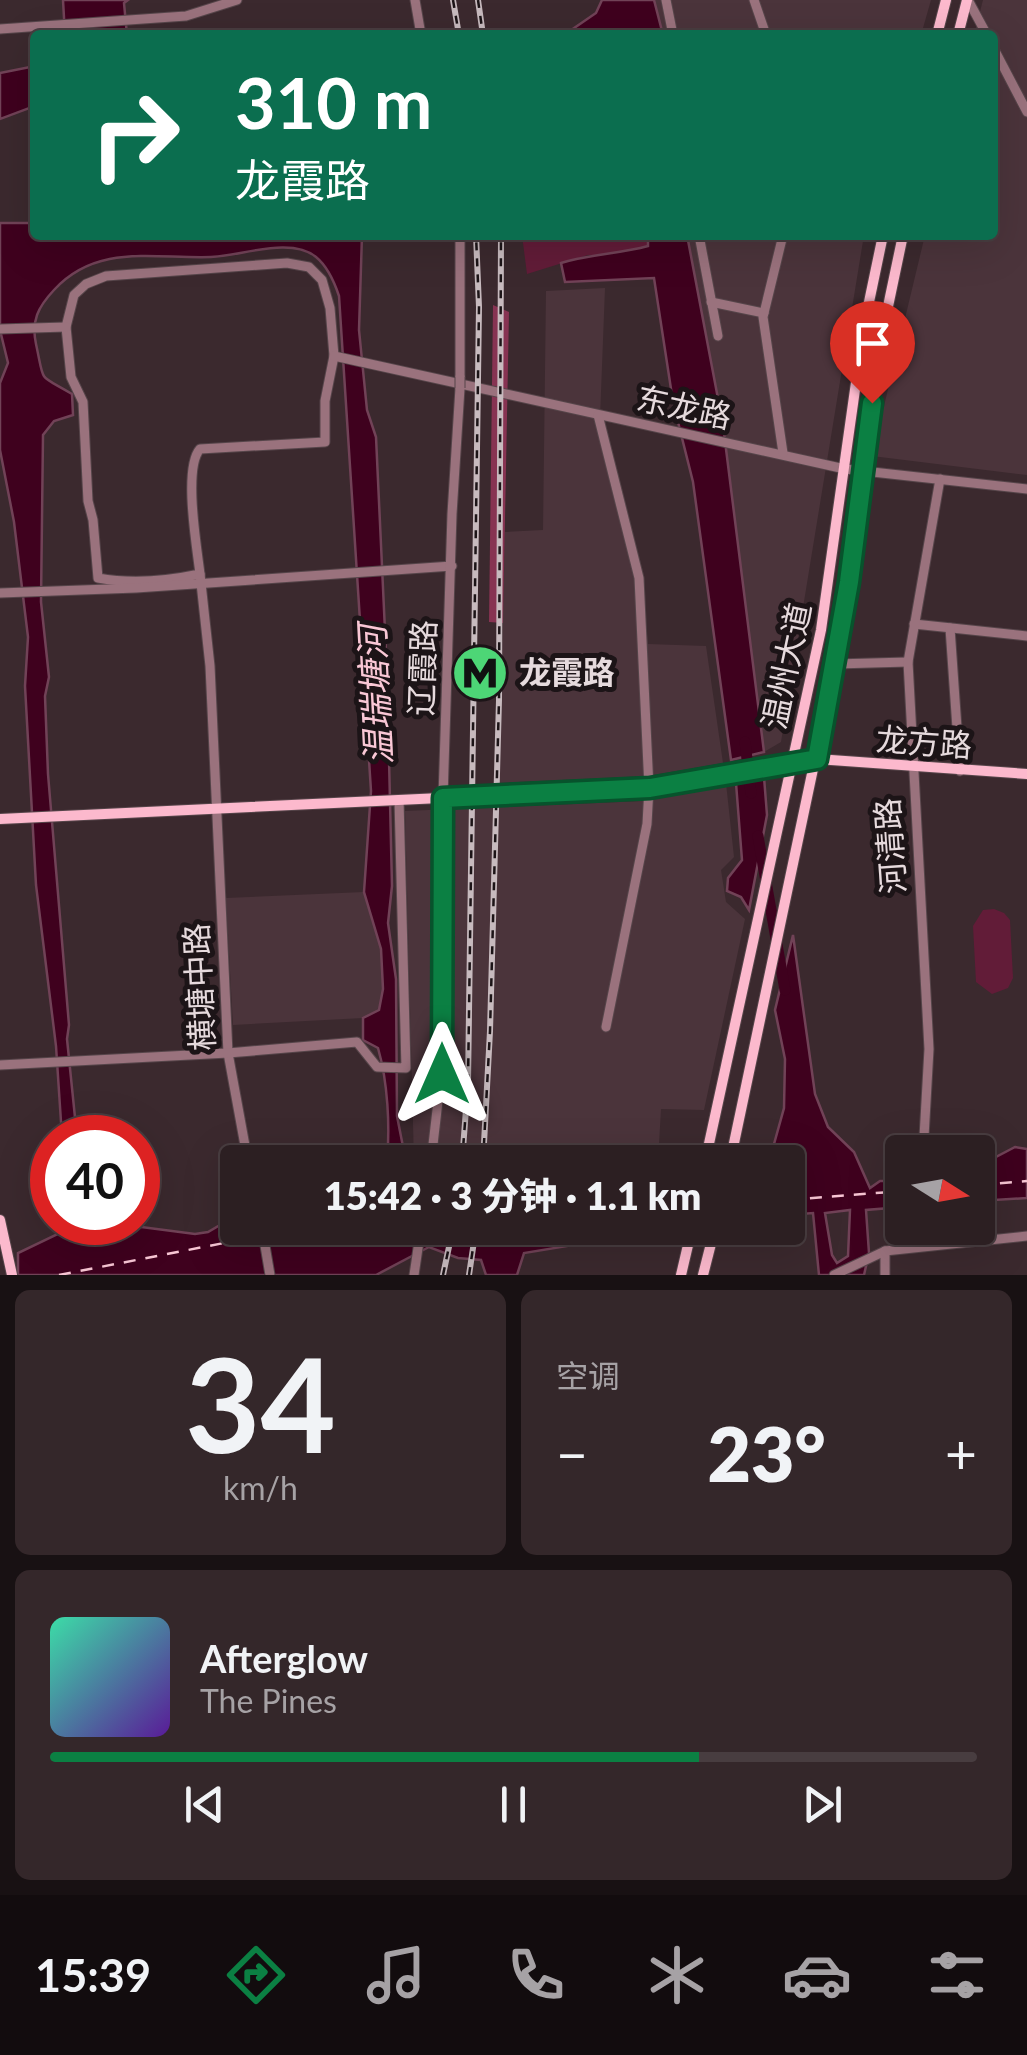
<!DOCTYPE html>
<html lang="zh">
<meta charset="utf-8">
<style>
:root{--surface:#2c1f22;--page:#34272a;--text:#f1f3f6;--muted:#a6a2a5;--line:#483d40;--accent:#0b8043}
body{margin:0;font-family:Lato,"Noto Sans SC",sans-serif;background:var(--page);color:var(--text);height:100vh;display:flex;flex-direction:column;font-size:38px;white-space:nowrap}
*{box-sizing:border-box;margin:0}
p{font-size:32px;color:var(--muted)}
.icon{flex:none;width:55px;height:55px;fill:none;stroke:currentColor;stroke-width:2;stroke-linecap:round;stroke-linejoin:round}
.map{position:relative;height:1275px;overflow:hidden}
.drawer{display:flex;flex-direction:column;gap:15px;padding:15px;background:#181113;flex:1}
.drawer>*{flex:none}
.guide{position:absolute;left:30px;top:30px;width:968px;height:210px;border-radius:10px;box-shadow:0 10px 40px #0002,0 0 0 2px var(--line);background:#0b6e4f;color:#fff;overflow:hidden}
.needle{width:65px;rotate:101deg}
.controls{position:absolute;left:885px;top:1135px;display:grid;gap:20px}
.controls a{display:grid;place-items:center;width:110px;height:110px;border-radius:10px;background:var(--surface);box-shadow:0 10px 40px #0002,0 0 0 2px var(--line);font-size:50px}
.speed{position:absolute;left:30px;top:1115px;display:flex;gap:20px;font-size:50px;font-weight:700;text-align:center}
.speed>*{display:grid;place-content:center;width:130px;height:130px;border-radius:50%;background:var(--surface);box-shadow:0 10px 40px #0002,0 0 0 2px var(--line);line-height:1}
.speed .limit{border:15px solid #d22;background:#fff;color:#111}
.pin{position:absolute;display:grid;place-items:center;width:85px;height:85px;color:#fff;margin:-102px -42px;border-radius:50% 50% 50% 0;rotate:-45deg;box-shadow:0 0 10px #0007}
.pin .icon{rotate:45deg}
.me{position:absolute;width:110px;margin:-55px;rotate:0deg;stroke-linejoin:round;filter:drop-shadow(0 0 8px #0008)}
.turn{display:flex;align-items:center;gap:35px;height:210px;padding:0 40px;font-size:45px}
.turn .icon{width:130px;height:130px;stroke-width:2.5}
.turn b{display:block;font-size:70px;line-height:85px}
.big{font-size:75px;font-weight:800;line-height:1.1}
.drawer .card{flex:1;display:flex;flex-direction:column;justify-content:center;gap:15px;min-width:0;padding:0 35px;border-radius:15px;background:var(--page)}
.drawer .dial{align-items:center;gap:0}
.dial b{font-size:130px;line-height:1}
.song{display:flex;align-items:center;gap:30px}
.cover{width:120px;height:120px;border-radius:15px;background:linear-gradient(135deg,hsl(160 70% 55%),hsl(270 70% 35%))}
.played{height:10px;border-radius:5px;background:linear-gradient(90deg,var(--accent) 70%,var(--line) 70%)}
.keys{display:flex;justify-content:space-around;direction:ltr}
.heat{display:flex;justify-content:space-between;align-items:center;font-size:55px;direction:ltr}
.drawer .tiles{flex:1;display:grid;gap:15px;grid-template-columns:1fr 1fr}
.card:last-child{grid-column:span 2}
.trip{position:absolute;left:220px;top:1145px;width:585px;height:100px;border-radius:10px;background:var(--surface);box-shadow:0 10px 40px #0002,0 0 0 2px var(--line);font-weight:800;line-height:100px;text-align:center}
.dock{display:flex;height:160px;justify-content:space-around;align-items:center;background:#120c0e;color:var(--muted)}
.dock .icon{width:70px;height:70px}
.dock .on{color:var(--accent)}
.dock b{font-size:45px;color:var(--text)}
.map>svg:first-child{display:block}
.built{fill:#4b343b}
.green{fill:#621c38}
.forest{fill:#873352}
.water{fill:#3f011e;stroke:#714257;stroke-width:2.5;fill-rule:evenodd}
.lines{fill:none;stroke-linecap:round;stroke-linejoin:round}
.river{stroke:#3f011e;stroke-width:11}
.ferry{stroke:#f9c7d5;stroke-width:2.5;stroke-dasharray:12 10;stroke-linecap:butt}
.minor-casing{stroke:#56454a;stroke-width:11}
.major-casing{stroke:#56454a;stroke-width:12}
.minor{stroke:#9a727d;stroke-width:9}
.major{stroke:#fcb9cd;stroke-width:10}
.rail-casing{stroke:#c7babe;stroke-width:6}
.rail{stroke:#1c1417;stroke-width:2.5;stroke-dasharray:8;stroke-linecap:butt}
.minor-bridge-casing{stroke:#56454a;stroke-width:11;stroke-linecap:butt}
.minor-bridge{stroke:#9a727d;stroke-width:9}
.route-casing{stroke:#07532c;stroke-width:25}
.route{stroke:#0b8043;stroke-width:18}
.labels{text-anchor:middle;stroke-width:10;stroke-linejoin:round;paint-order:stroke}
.street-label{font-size:32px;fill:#e6dadd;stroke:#1c1417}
.poi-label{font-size:32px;font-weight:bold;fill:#e6dadd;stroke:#1c1417;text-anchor:start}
.water-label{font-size:35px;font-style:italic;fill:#f9c7d5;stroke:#1c1417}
</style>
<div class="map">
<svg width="1027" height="1275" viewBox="0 0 1027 1275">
<rect width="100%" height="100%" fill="#3b292e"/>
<g class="built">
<path d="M654,0H931L921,35H663Z"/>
<path d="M983,0H1027V475L872,456L925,235H992V35H974Z"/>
<path d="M687,235H864L781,742L764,752L723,425Z"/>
<path d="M605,288L600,418L640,564L648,644L706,646L723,763L648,776L499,783L505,532L543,530L546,291Z"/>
<path d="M726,783L734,857L721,870L726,902L745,919L704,1110L661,1109L658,1162H414L405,811L643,801Z"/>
<path d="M364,892L381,949L383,989L379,1010L363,1018L233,1025L226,898Z"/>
</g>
<g class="green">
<path d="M522,235H648L649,246L614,255H588L527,274Z"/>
<path d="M994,909L1004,913L1010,920L1013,978L1008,988L992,994L976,982L973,926L983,910Z"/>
</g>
<path class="forest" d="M493,305L509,312L503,623L489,622Z"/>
<g class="water">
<path d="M63,0H128L124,3L127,35H65Z"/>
<path d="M602,0H654L663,35H564L596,13Z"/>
<path d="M35,66V106L0,119V73Z"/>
<path d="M0,223H35V235H362L359,330L367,410L376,437L387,674L392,886L388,923L396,979L397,1116L406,1162H387C390,1126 388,1083 378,1048L363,1040V1018L379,1010L383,989L381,949L364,892L371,791L339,296C335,284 327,266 316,257C291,236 241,256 211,257C154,259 97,243 54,290C38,307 31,321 36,344C45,385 37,373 72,394L73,415L54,421L43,435L41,602L49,677L45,696L48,774L69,1025L67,1039L77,1137H62L56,1046L36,885L25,686L28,637L14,522L0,450V383L8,363L0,330Z"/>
<path d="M648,235H687L723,425L764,752L731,760L693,482L673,402L654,278L565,282L561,263C590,254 619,254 648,246Z"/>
<path d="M764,777L767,815L749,910L741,897L727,891L728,878L742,860L736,783Z"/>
<path d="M793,935L815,1094L828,1127L854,1152L870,1188L880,1181H902V1207L866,1210L869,1253L864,1275H819L813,1213L788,1215V1162H769L784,1108L785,1059L775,1010ZM850,1210L848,1256L837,1263L832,1255L825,1213Z"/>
<path d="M1015,1147L1027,1149V1198L978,1201V1163L990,1160Z"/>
<path d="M237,1215L238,1228H676L524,1253L517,1275H486L481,1260L458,1258L429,1247L376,1275H12L18,1273V1253L60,1233L61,1223L126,1225L195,1234L208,1232Z"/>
</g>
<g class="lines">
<g class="river">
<path d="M745,742L751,793"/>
<path d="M758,836L785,990"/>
</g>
<g class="ferry">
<path d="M978,1185L1027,1181"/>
<path d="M788,1200L902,1191"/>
<path d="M267,1234L300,1228"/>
<path d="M59,1275L260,1236"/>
</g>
<g class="minor-casing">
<g id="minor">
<path d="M415,0L421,35"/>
<path d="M666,0L673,35"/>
<path d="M754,0L766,35"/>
<path d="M968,0L987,35"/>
<path d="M0,29L186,16L237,0"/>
<path d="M992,45L1027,112"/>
<path d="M460,235V377"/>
<path d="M699,235L718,336"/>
<path d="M287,263L309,267L322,280L330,308L334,356L325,401V442L200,449C183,468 197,548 200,574C167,581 131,584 98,578L93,520L88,501L83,402L71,377L66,327L74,295L86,284L106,276Z"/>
<path d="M711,302L764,313"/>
<path d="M0,329L66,327"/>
<path d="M334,356L845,469L1027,489"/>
<path d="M598,415L639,578L649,788L647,824L606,1027"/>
<path d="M783,453L763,317L783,235"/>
<path d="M200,574L210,666L228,1053L248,1162"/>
<path d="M0,593L136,588L452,566"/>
<path d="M914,624L1027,636"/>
<path d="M950,628L960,771"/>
<path d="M835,664L908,662"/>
<path d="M0,1065L228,1053L357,1042L377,1067L406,1068L399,800"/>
<path d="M927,1152L924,1137L929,1049L908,662L940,479"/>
<path d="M431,1162L441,1075L443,798L452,514L460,388"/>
<path d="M262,1228L270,1275"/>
<path d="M414,1275L421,1228"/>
<path d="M834,1275L885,1251L1027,1236"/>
<path d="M885,1275V1251"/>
</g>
</g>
<g class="major-casing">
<g id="major">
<path d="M937,35L946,0"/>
<path d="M958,35L967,0"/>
<path d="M0,819L649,788L817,759L1027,774"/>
<path d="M705,1162L821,630L864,326L883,235"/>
<path d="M730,1162L836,660L882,335L903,235"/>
<path d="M0,1220L12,1275"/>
<path d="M681,1275L692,1228"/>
<path d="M703,1275L715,1228"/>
</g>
</g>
<use href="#minor" class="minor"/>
<use href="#major" class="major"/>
<g class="rail-casing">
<g id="rail">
<path d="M453,0L459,35"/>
<path d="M478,0L483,35"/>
<path d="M462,1162L468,1083L479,307L476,235"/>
<path d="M483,1162L490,1031L499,700L501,235"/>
<path d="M443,1275L453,1228"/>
<path d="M469,1275L476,1228"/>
</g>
</g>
<use href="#rail" class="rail"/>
<g class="minor-bridge-casing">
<path id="minor-bridge" d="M460,388V377"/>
</g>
<use href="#minor-bridge" class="minor-bridge"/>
</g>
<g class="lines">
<g class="route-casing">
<path id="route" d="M442,1074L443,798L650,788L817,759L849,582L872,403"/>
</g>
<use href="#route" class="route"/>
</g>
<defs>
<g id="metro-disc" transform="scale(2.875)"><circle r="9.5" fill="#4dd676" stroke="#1c1417"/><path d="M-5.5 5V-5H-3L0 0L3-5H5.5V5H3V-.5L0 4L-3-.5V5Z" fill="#111"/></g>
</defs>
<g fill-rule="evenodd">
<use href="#metro-disc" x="480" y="673"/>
</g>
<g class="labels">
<g class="street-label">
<text transform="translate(684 408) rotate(12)" y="11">东龙路</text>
<text transform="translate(787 666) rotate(-78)" y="11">温州大道</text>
<text transform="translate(423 668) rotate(-88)" y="11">辽霞路</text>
<text transform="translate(924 743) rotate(4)" y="11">龙方路</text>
<text transform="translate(891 846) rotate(-94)" y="11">河清路</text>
<text transform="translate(200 987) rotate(-93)" y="11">横塘中路</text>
</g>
<g class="poi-label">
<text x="519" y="684">龙霞路</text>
</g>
<g class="water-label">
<text transform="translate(376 695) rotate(-93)" y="12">温瑞塘河</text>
</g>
</g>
</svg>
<div class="controls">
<a><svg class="needle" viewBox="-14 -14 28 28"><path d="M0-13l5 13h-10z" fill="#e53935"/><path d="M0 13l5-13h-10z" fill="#a6a2a5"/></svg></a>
</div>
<div class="speed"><div class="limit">40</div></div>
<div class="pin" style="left:872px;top:403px;background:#d93025"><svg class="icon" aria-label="arrive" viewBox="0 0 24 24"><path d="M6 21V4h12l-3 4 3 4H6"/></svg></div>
<svg class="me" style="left:442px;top:1074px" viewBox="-20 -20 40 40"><path d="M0-17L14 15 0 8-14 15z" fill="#0b8043" stroke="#fff" stroke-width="4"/></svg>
<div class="trip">15:42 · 3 分钟 · 1.1 km</div>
<div class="guide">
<div class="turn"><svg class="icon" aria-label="right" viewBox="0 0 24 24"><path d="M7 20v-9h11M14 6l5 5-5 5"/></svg><div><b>310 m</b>龙霞路</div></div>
</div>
</div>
<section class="drawer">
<div class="tiles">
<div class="card dial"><b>34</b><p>km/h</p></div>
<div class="card"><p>空调</p>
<div class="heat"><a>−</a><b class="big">23°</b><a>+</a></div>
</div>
<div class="card">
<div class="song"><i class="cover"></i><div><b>Afterglow</b><p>The Pines</p></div></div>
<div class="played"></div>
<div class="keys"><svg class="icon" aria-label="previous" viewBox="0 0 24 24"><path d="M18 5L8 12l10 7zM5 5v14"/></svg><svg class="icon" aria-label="pause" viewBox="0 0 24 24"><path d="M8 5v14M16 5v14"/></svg><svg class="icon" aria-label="next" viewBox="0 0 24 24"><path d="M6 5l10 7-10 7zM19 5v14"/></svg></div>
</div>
</div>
</section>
<nav class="dock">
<b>15:39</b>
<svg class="icon on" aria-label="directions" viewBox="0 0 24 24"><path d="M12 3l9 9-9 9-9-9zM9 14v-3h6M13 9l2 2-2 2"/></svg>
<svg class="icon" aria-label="music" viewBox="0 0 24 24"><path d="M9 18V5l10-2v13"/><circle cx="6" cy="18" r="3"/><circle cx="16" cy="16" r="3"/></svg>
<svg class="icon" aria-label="phone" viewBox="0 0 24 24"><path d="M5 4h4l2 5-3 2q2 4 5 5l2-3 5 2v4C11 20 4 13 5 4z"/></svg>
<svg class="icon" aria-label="climate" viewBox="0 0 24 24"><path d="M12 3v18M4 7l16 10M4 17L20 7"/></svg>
<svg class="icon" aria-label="car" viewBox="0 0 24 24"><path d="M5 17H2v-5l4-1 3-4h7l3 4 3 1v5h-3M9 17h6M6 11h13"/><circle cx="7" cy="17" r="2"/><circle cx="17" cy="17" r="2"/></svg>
<svg class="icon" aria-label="filters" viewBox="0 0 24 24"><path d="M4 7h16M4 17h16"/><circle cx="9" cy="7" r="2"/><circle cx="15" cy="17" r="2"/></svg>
</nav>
